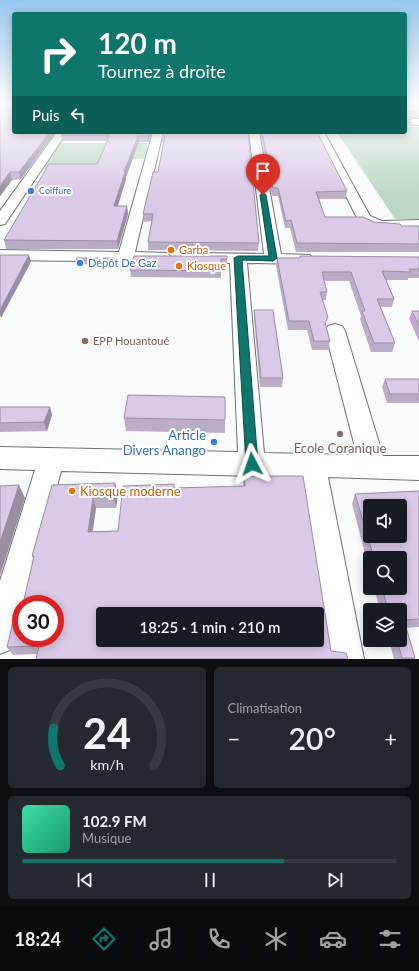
<!DOCTYPE html>
<html lang="fr">
<meta charset="utf-8">
<style>
:root{--surface:#171b24;--page:#242831;--text:#f1f3f6;--muted:#9ea1a6;--line:#363941;--accent:#0f766e}
body{margin:0;font-family:Lato,sans-serif;background:var(--page);color:var(--text);height:100vh;display:flex;flex-direction:column;font-size:15px;white-space:nowrap}
*{box-sizing:border-box;margin:0}
p{font-size:13px;color:var(--muted)}
.icon{flex:none;width:22px;height:22px;fill:none;stroke:currentColor;stroke-width:2;stroke-linecap:round;stroke-linejoin:round}
.map{position:relative;height:659px;overflow:hidden}
.drawer{display:flex;flex-direction:column;gap:8px;padding:8px;background:#0d0f14;flex:1}
.drawer>*{flex:none}
.guide{position:absolute;left:12px;top:12px;width:395px;height:122px;border-radius:4px;box-shadow:0 2px 10px #0003;background:#0f766e;color:#fff;overflow:hidden}
.fabs{position:absolute;left:363px;top:499px;display:grid;gap:8px}
.fabs a{display:grid;place-items:center;width:44px;height:44px;border-radius:4px;background:var(--surface);box-shadow:0 2px 10px #0003;font-size:20px}
.speed{position:absolute;left:12px;top:595px;display:flex;gap:8px;font-size:20px;font-weight:700;text-align:center}
.speed>*{display:grid;place-content:center;width:52px;height:52px;border-radius:50%;background:var(--surface);box-shadow:0 2px 10px #0003;line-height:1}
.speed .limit{border:6px solid #d22;background:#fff;color:#111}
.pin{position:absolute;display:grid;place-items:center;width:34px;height:34px;color:#fff;margin:-41px -17px;border-radius:50% 50% 50% 0;rotate:-45deg;box-shadow:0 0 4px #0007}
.pin .icon{rotate:45deg}
.me{position:absolute;width:44px;margin:-22px;rotate:356deg;stroke-linejoin:round;filter:drop-shadow(0 0 3px #0008)}
.turn{display:flex;align-items:center;gap:14px;height:84px;padding:0 20px;font-size:18px}
.turn .icon{width:52px;height:52px;stroke-width:2.5}
.turn b{display:block;font-size:28px;line-height:34px}
.then{display:flex;align-items:center;height:38px;padding:0 20px;background:#0003;gap:8px;font-size:15px}
.big{font-size:30px;font-weight:600;line-height:1.1}
.drawer .card{flex:1;display:flex;flex-direction:column;justify-content:center;gap:6px;min-width:0;padding:0 14px;border-radius:6px;background:var(--page)}
.drawer .dial{align-items:center;gap:0}
.dial svg{height:104px;overflow:visible;fill:none;stroke:var(--line);stroke-width:7;stroke-linecap:round;text-anchor:middle}
.dial text{fill:var(--text);stroke:none}
.song{display:flex;align-items:center;gap:12px}
.cover{width:48px;height:48px;border-radius:6px;background:linear-gradient(135deg,hsl(160 70% 55%),hsl(160 70% 35%))}
.played{height:4px;border-radius:2px;background:linear-gradient(90deg,var(--accent) 70%,var(--line) 70%)}
.keys{display:flex;justify-content:space-around;direction:ltr}
.heat{display:flex;justify-content:space-between;align-items:center;font-size:22px;direction:ltr}
.drawer .tiles{flex:1;display:grid;gap:8px;grid-template-columns:1fr 1fr}
.card:last-child{grid-column:span 2}
.trip{position:absolute;left:96px;top:607px;width:228px;height:40px;border-radius:4px;background:var(--surface);box-shadow:0 2px 10px #0003;font-weight:600;line-height:40px;text-align:center}
.tabs{display:flex;height:64px;justify-content:space-around;align-items:center;background:#090b0e;color:var(--muted)}
.tabs .icon{width:28px;height:28px}
.tabs .on{color:var(--accent)}
.tabs b{font-size:18px;color:var(--text)}
.map>svg:first-child{display:block}
.green{fill:#bbd8c2}
.lines{fill:none;stroke-linecap:round;stroke-linejoin:round}
.minor-casing{stroke:#6b6e75;stroke-width:2}
.minor{fill:#fff;fill-rule:evenodd}
.wall{fill:#bbadc8}
.shaded-wall{fill:#998da2}
.building{fill:#dac9e8;stroke:#998da2;fill-rule:evenodd}
.route{fill:#0f766e;stroke:#0a4d48}
.shop-dot{fill:#3f7fe0;stroke:#fff;stroke-width:1.5}
.food-dot{fill:#e8710a;stroke:#fff;stroke-width:1.5}
.education-dot{fill:#8d6e63;stroke:#fff;stroke-width:1.5}
.labels{text-anchor:middle;stroke-width:4;stroke-linejoin:round;paint-order:stroke}
.far-shop-label{font-size:9px;fill:#366cbe;stroke:#fff;text-anchor:start}
.food-label{font-size:11px;fill:#c56008;stroke:#fff;text-anchor:start}
.shop-label{font-size:11px;fill:#366cbe;stroke:#fff;text-anchor:start}
.education-label{font-size:11px;fill:#785e54;stroke:#fff;text-anchor:start}
.near-shop-label{font-size:13px;fill:#366cbe;stroke:#fff;text-anchor:end}
.near-education-label{font-size:13px;fill:#785e54;stroke:#fff}
.near-food-label{font-size:13px;fill:#c56008;stroke:#fff;text-anchor:start}
</style>
<div class="map">
<svg width="419" height="659" viewBox="0 0 419 659">
<rect width="100%" height="100%" fill="#f9fbfe"/>
<g class="green">
<path d="M405,126L419,127V219H395L337,132H405Z"/>
<path d="M54,143H148L144,159L102,160L95,171L36,169Z"/>
</g>
<g class="lines">
<g class="minor-casing">
<g id="minor">
<path d="M405,118L419,119V125L405,124Z"/>
<path d="M57,132H67L5,224L0,225V211Z"/>
<path d="M153,132H163L135,252L168,253L170,257L168,261L162,262L0,260V250L119,252Z"/>
<path d="M249,132H259L281,254L310,255L312,259L310,263L304,264L247,263L264,453L357,455L325,331L328,326L335,324L342,326L345,331L383,456H419V480L328,477L364,659H328L301,477L61,471L26,604H21C21,621 19,634 12,649L0,654V581L35,470L0,469V447L238,452L230,263L194,262L192,258L194,254L200,253L264,254Z"/>
<path d="M314,132H324L370,216L382,221L419,220V230C399,230 376,234 359,222Z"/>
</g>
</g>
<use href="#minor" class="minor"/>
</g>
<g class="wall">
<path d="M0,103H14L21,179L12,180L0,196V109H14V107H0Z"/>
<path d="M405,103H419V118L405,117V119L411,120L410,126H405Z"/>
<path d="M152,132L149,142H139L126,177V179L118,206H127L128,214L118,249H6L4,240L97,164L107,141H63L61,135Z"/>
<path d="M163,132L259,243L258,251L148,250V242L152,221L144,222L143,214L158,172L164,142H162V135Z"/>
<path d="M260,132H317L347,191L346,199H319L325,217L374,222L401,226H419V252H296L290,228H285L278,196H272Z"/>
<path d="M227,256V266H221V278L131,277L130,270Z"/>
<path d="M300,256L419,257V278H408V280H386L394,299L392,307H381L395,343L392,352H371L360,319L361,316L349,281H324L327,292L326,300H323L326,326L330,341L328,350H312L307,330H288L276,266L277,258H300Z"/>
<path d="M114,258L115,262L114,265L76,264V260Z"/>
<path d="M254,310L283,378L282,387H260L254,318Z"/>
<path d="M412,311H419V341L409,319Z"/>
<path d="M385,379H419V403H387L382,387Z"/>
<path d="M225,397V433L126,431L124,418Z"/>
<path d="M0,407H50L52,415L47,431L0,432Z"/>
<path d="M244,476H303L37,654L13,655L7,647L21,638L33,559L32,556L52,485L115,483L118,494L116,508H96L93,531H118L174,484V488L243,486Z"/>
<path d="M419,491V627L406,628L415,658L414,659H394L389,640H400V610H380L374,588H400V558H370V572L352,504L355,494Z"/>
</g>
<g class="shaded-wall">
<path d="M50,132H56L21,179L19,172Z"/>
<path d="M149,132H152L149,142L148,136Z"/>
<path d="M138,136L139,142L126,177V179L115,214L114,206L124,172Z"/>
<path d="M10,172L12,180L0,196V186Z"/>
<path d="M127,206L128,214L118,249L117,241Z"/>
<path d="M29,255L31,262L1,318L0,315V310Z"/>
<path d="M50,407L52,415L47,431L44,422Z"/>
<path d="M115,483L118,494L116,508L114,497Z"/>
<path d="M19,485L25,498L0,576V542Z"/>
<path d="M93,498L96,508L91,542L88,532Z"/>
</g>
<g class="building">
<path d="M14,103V132H50L19,172H10L0,186V109H14Z"/>
<path d="M405,103H419V112L407,111L405,112V119L411,120H405Z"/>
<path d="M63,132H149L148,136H138L124,172H125L114,206H127L117,241L4,240L49,164H97L110,135H61Z"/>
<path d="M163,132H248L259,243L148,242L153,214H143L153,172H158L165,135H162Z"/>
<path d="M262,132H317L347,191L316,192L325,217H363L374,222L400,224L401,226H419V244L297,243L291,220L286,221L278,188H273Z"/>
<path d="M0,255H29L0,310Z"/>
<path d="M134,256H227V259H221V271L130,270Z"/>
<path d="M300,256L419,257V269H409L411,272L382,271L394,299H377L395,343H374L362,311H365L351,272H322L327,292H320L328,317L325,323L330,341H314L309,321H289L277,258H300Z"/>
<path d="M77,258H114V261L76,260Z"/>
<path d="M254,310H273L283,378H261Z"/>
<path d="M412,311H419V326Z"/>
<path d="M385,379H419V394H390Z"/>
<path d="M128,395L225,397V420L124,418Z"/>
<path d="M0,407H50L44,422L0,423Z"/>
<path d="M244,476H303L331,651L346,653L348,659H36L39,646L7,647L16,609H21V638H55V604H23L34,556H32L52,485L115,483L114,497L93,498L88,532L118,531L123,486L174,484V488L245,486ZM103,614H317V640H103Z"/>
<path d="M19,485L0,542V486Z"/>
<path d="M419,491V619L404,620L415,658H402L397,640H400V610H388L382,588H400V558H374L355,494ZM370,506H400V536H370Z"/>
</g>
<linearGradient id="sky" x2="0" y2="1"><stop stop-color="#97c6ec"/><stop offset="0.53" stop-color="#fcfdff"/><stop offset="1" stop-color="#fcfdff" stop-opacity="0"/></linearGradient>
<rect width="419" height="195" fill="url(#sky)"/>
<path class="route" d="M263,193L266,195L277,258L273,261L242,260L258,464L256,468L252,470L248,468L246,464L234,258L238,256H269L260,195Z"/>
<g class="shop-dot">
<circle cx="31" cy="191" r="4"/>
<circle cx="80" cy="263" r="4"/>
<circle cx="214" cy="442" r="4"/>
</g>
<g class="food-dot">
<circle cx="171" cy="250" r="4"/>
<circle cx="179" cy="266" r="4"/>
<circle cx="72" cy="491" r="4"/>
</g>
<g class="education-dot">
<circle cx="85" cy="341" r="4"/>
<circle cx="340" cy="434" r="4"/>
</g>
<g class="labels">
<g class="far-shop-label">
<text x="39" y="194">Coiffure</text>
</g>
<g class="food-label">
<text x="179" y="254">Garba</text>
<text x="187" y="270">Kiosque</text>
</g>
<g class="shop-label">
<text x="88" y="267">Dépôt De Gaz</text>
</g>
<g class="education-label">
<text x="93" y="345">EPP Houantoué</text>
</g>
<g class="near-shop-label">
<text x="206" y="440">Article<tspan x="206" dy="15">Divers Anango</tspan></text>
</g>
<g class="near-education-label">
<text x="340" y="453">Ecole Coranique</text>
</g>
<g class="near-food-label">
<text x="80" y="496">Kiosque moderne</text>
</g>
</g>
</svg>
<div class="fabs">
<a><svg class="icon" aria-label="sound" viewBox="0 0 24 24"><path d="M4 9h4l5-4v14l-5-4H4zM17 9q2 3 0 6"/></svg></a>
<a><svg class="icon" aria-label="search" viewBox="0 0 24 24"><circle cx="10" cy="10" r="6"/><path d="M15 15l6 6"/></svg></a>
<a><svg class="icon" aria-label="layers" viewBox="0 0 24 24"><path d="M12 4l9 5-9 5-9-5zM3 14l9 5 9-5"/></svg></a>
</div>
<div class="speed"><div class="limit">30</div></div>
<div class="pin" style="left:263px;top:195px;background:#d93025"><svg class="icon" aria-label="arrive" viewBox="0 0 24 24"><path d="M6 21V4h12l-3 4 3 4H6"/></svg></div>
<svg class="me" style="left:252px;top:464px" viewBox="-20 -20 40 40"><path d="M0-17L14 15 0 8-14 15z" fill="#0f766e" stroke="#fff" stroke-width="4"/></svg>
<div class="trip">18:25 · 1 min · 210 m</div>
<div class="guide">
<div class="turn"><svg class="icon" aria-label="right" viewBox="0 0 24 24"><path d="M7 20v-9h11M14 6l5 5-5 5"/></svg><div><b>120 m</b>Tournez à droite</div></div>
<div class="then">Puis<svg class="icon" aria-label="left" viewBox="0 0 24 24"><path d="M17 20v-9H6M10 6l-5 5 5 5"/></svg></div>
</div>
</div>
<section class="drawer">
<div class="tiles">
<div class="card dial"><svg viewBox="0 0 100 80">
<path d="M14 69A42 42 0 1 1 86 69"/>
<path d="M14 69A42 42 0 0 1 9 40" stroke="#0f766e"/>
<text x="50" y="56" font-size="32" font-weight="700">24</text>
<text x="50" y="72" font-size="11">km/h</text>
</svg></div>
<div class="card"><p>Climatisation</p>
<div class="heat"><a>−</a><b class="big">20°</b><a>+</a></div>
</div>
<div class="card">
<div class="song"><i class="cover"></i><div><b>102.9 FM</b><p>Musique</p></div></div>
<div class="played"></div>
<div class="keys"><svg class="icon" aria-label="previous" viewBox="0 0 24 24"><path d="M18 5L8 12l10 7zM5 5v14"/></svg><svg class="icon" aria-label="pause" viewBox="0 0 24 24"><path d="M8 5v14M16 5v14"/></svg><svg class="icon" aria-label="next" viewBox="0 0 24 24"><path d="M6 5l10 7-10 7zM19 5v14"/></svg></div>
</div>
</div>
</section>
<nav class="tabs">
<b>18:24</b>
<svg class="icon on" aria-label="directions" viewBox="0 0 24 24"><path d="M12 3l9 9-9 9-9-9zM9 14v-3h6M13 9l2 2-2 2"/></svg>
<svg class="icon" aria-label="music" viewBox="0 0 24 24"><path d="M9 18V5l10-2v13"/><circle cx="6" cy="18" r="3"/><circle cx="16" cy="16" r="3"/></svg>
<svg class="icon" aria-label="phone" viewBox="0 0 24 24"><path d="M5 4h4l2 5-3 2q2 4 5 5l2-3 5 2v4C11 20 4 13 5 4z"/></svg>
<svg class="icon" aria-label="climate" viewBox="0 0 24 24"><path d="M12 3v18M4 7l16 10M4 17L20 7"/></svg>
<svg class="icon" aria-label="car" viewBox="0 0 24 24"><path d="M5 17H2v-5l4-1 3-4h7l3 4 3 1v5h-3M9 17h6M6 11h13"/><circle cx="7" cy="17" r="2"/><circle cx="17" cy="17" r="2"/></svg>
<svg class="icon" aria-label="filters" viewBox="0 0 24 24"><path d="M4 7h16M4 17h16"/><circle cx="9" cy="7" r="2"/><circle cx="15" cy="17" r="2"/></svg>
</nav>
